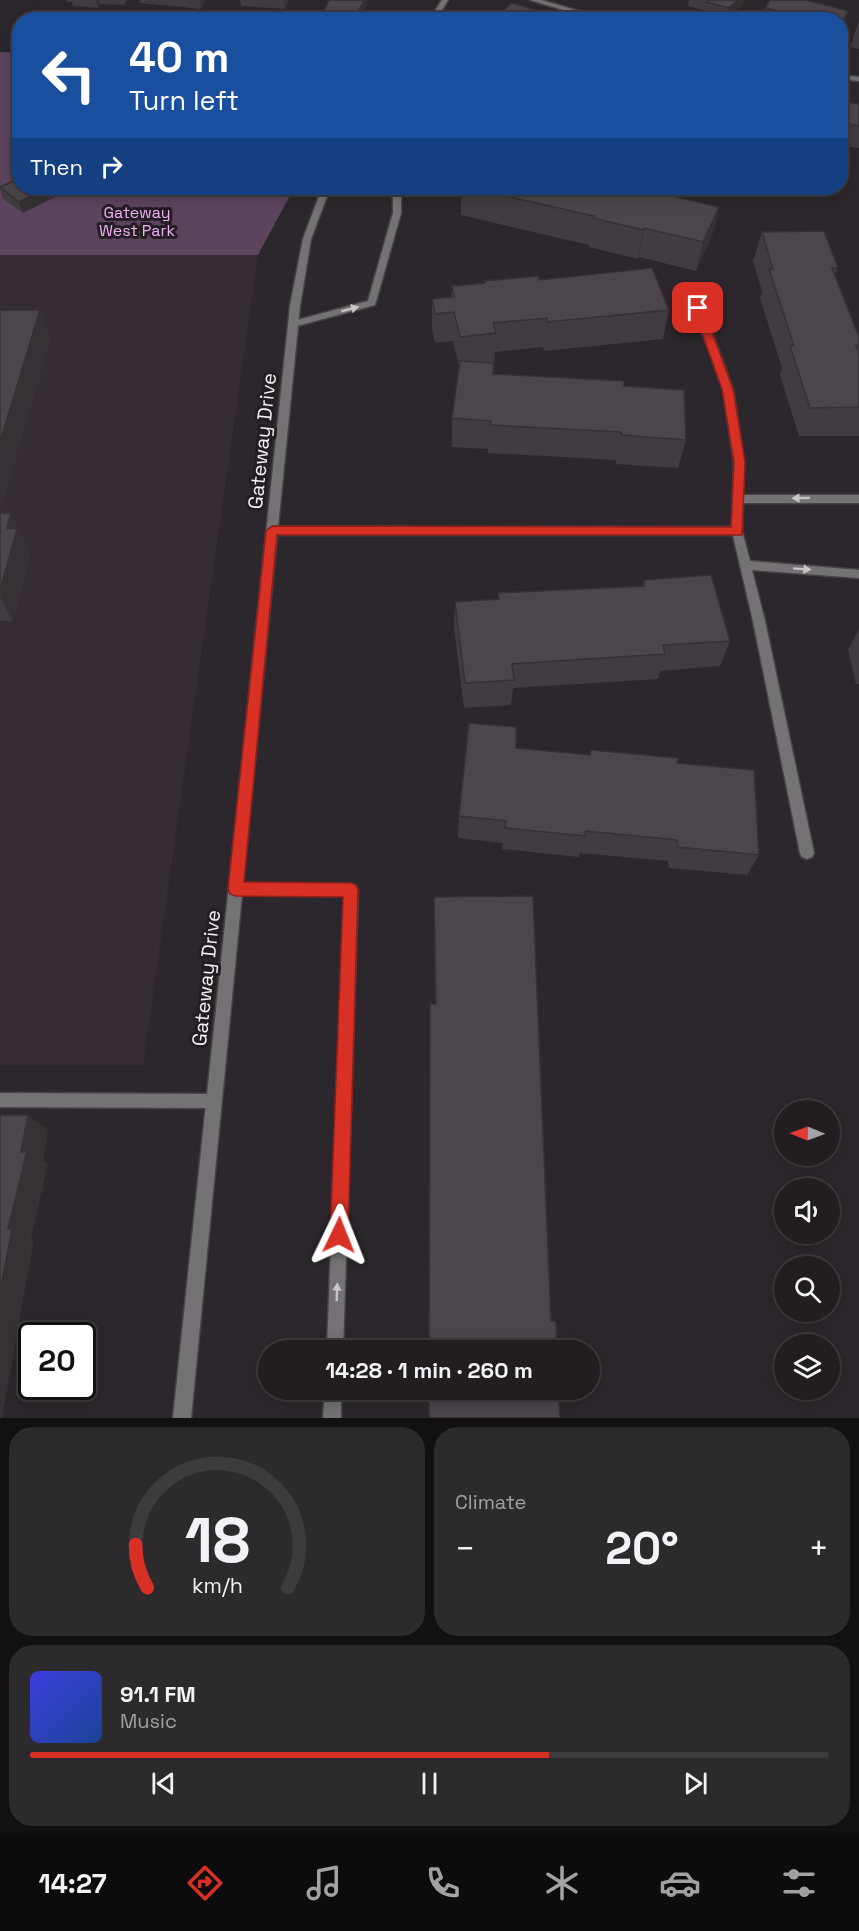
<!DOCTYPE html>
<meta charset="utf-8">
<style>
:root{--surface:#211d21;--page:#2d2a2e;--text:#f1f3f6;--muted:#a2a2a5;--line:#3e3b3f;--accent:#d93025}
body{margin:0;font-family:"Space Grotesk",sans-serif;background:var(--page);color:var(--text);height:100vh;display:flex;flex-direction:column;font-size:22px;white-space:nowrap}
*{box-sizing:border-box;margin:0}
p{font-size:20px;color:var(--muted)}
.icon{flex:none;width:33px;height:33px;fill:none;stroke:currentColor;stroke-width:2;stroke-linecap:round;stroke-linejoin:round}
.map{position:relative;height:1418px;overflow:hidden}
.sheet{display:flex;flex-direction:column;gap:9px;padding:9px;background:#121012;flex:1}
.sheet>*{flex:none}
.guide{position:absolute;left:12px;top:12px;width:836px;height:183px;border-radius:24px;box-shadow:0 3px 15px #0003,0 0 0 2px var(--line);background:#1a4fa0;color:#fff;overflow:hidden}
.needle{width:39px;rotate:271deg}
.tools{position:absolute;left:774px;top:1100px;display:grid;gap:12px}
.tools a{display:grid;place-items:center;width:66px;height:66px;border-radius:50%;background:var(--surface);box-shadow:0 3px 15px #0003,0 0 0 2px var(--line);font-size:30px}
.speed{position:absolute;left:18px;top:1322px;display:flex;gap:12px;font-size:30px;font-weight:700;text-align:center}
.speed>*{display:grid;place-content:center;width:78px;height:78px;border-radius:50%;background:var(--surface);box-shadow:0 3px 15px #0003,0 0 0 2px var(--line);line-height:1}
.speed .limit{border:3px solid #111;border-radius:9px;background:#fff;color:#111}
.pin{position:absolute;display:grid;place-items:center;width:51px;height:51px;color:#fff;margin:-26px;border-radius:12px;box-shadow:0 3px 9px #0006}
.me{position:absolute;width:66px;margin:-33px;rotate:2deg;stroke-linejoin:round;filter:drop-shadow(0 0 4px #0008)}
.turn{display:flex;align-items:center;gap:21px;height:126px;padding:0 18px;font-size:27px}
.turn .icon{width:78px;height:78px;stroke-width:2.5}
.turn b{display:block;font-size:42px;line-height:51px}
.then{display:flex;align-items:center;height:57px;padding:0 18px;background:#0003;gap:12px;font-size:22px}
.big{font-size:45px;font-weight:700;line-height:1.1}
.sheet .tile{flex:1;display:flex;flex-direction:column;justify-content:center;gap:9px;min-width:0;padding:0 21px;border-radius:24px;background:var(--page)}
.sheet .dial{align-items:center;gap:0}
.dial svg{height:156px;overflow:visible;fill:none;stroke:var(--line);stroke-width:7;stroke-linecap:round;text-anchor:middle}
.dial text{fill:var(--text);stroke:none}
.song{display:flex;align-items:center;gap:18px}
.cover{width:72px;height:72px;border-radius:9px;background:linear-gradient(135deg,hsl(240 70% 55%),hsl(220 70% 35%))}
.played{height:6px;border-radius:3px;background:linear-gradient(90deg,var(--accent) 65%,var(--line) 65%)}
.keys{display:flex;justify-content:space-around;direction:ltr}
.heat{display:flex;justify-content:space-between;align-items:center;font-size:33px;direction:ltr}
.sheet .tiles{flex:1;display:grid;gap:9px;grid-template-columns:1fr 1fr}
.tile:last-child{grid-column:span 2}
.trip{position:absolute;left:258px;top:1340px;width:342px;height:60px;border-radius:30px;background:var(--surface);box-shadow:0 3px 15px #0003,0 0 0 2px var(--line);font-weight:700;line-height:60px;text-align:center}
.dock{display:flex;height:96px;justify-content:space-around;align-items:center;background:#0d0c0d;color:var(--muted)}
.dock .icon{width:42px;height:42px}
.dock .current{color:var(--accent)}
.dock b{font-size:27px;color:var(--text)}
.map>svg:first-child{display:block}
.built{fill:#362c36}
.green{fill:#5c445d}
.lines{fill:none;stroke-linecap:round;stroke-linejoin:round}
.service-casing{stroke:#484348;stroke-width:3}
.minor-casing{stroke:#484348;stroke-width:3}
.service{fill:#757275;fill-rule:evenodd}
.minor{fill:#757275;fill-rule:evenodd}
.wall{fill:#413c41}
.shaded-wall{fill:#353135}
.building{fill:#4c464c;stroke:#353135;stroke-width:1.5}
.oneway{fill:#c8c4c8}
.route{fill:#d93025;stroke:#8d1f18;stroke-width:1.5}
.labels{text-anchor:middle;stroke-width:6;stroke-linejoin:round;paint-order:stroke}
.far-park-label{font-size:16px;fill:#f0b1f1;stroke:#231e23}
.street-label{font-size:20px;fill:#f4f0f4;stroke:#231e23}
</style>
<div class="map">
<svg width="859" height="1418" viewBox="0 0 859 1418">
<rect width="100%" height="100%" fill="#2c272c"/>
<path class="built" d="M0,255H258L143,1065H0Z"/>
<path class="green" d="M0,52L19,53L20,188H294L258,255H0Z"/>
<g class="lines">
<g class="service-casing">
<g id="service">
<path d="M393,188H401V213L375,305L293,327L290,326V322L368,301L393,213Z"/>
<path d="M698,305L703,308L733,389L744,462L743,495H859V503H743L742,531L750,561L859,570V578L752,570L765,621L814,853L812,857L807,859L802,857L800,853L753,621L732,531L734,462L723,389L693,308Z"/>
<path d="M236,883L351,884L356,886L358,890L343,1350H327L344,896L236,895L231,893L229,889L231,885Z"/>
<path d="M0,1093L212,1094L217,1096L219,1101L217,1106L212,1108L0,1107Z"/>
<path d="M325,1389H341V1418H323Z"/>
</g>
</g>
<g class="minor-casing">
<g id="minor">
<path d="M442,0H448L436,20H429Z"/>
<path d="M530,0H541L610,20H597Z"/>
<path d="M840,75L859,77V81L840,79Z"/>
<path d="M322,188H330L311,239L300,306L278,527H737L742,531L737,535H277L191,1418H173L290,306L303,239Z"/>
</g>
</g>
<use href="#service" class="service"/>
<use href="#minor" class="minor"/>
</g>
<g class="wall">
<path d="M67,0H127L124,5L100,4L98,8L73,6L72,2H67Z"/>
<path d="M139,0H206L201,9L140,3Z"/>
<path d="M240,0H289L285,9L241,6Z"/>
<path d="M689,0H744L743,4L726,19L705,13L706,11L688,6Z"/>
<path d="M367,4L360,20H324L323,12Z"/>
<path d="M765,8L848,11L842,31L840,20H762Z"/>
<path d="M859,20V49L850,47Z"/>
<path d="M845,102L859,104V148L840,145V118Z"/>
<path d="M20,178L23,213L3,199L0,189V187Z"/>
<path d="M461,188H625L659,195L719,207L712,236L696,271L639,257L638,259L589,247V245L461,215Z"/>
<path d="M762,232L838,268L835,275L859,337V436H799L780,375L782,368L760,298L762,291L753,261Z"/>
<path d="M539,280L669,310L663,339L544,351L543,347L495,352L494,362L488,363L493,374L624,386L686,440L678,468L616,464V460L488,453V449L452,447V418L459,366L453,341L435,343L432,329V299L451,298L452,286L484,283V281Z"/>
<path d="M0,513H11L30,556L13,621H0Z"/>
<path d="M644,580L730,641L720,666L660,671L658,679L513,688L511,705L464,708L454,628L455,602L498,599V593L642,586Z"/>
<path d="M859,629V684H856L848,650Z"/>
<path d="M516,748L590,755L591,750L677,763L759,855L747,875L669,868L668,861L580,853L579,857L502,849L503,843L458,838L459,816Z"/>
<path d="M434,897L551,1321L557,1350L435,1004Z"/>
</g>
<g class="shaded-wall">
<path d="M96,0H99L100,4L98,8Z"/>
<path d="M200,0H206L201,9Z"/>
<path d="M284,0H289L285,9Z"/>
<path d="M364,0H367V4L360,20H357V15Z"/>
<path d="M737,0H744L743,4L726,19L729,8Z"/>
<path d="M848,11L842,31L840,35V25Z"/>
<path d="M48,188H74L23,213L19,202Z"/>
<path d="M719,207L712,236L696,271L703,242Z"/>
<path d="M644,228L639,257L638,259L643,230Z"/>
<path d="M40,310L51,339L0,513V442Z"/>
<path d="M11,513L30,556L13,621L0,597L7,528Z"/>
<path d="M28,1115L48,1130L43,1161L48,1164L31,1238L34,1239L2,1418H0V1291L8,1229Z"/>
</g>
<g class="building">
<path d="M329,0H364L357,15L323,12Z"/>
<path d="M708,0H737L729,8L707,2L709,0Z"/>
<path d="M770,0H806L848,11L840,25V20H810L789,16L791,14L765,8Z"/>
<path d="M512,3L569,20H504L496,17Z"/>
<path d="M845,102L859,104V126L842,123Z"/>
<path d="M20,178V188H48L19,202L0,187Z"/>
<path d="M471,188H625L659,195V193L719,207L703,242L644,228L643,230L593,218L594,216Z"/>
<path d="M824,231L838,268H832L859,337V345H856L859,354V407L810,408L790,346H794L769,269H773L762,232Z"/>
<path d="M652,268L669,310L547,322V318L493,323L496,333L460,337L454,312L435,314L432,299L454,297L452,286L485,283L484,281L538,276L539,280Z"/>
<path d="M0,310H40L0,442Z"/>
<path d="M460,361L494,363L493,374L624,381V386L684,390L686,440L622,435L621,432L490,425L491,421L452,418Z"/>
<path d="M0,513H11L7,528L17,529L0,590Z"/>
<path d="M711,575L730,641L663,645L665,654L512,664L514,680L465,683L455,602L499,599L498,593L645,586L644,580Z"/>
<path d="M469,723L516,727V748L590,755L591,750L678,758L677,763L754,770L759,855L678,847L677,840L586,831L585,836L505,828L506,821L459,816Z"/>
<path d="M533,896L551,1321L556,1322L557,1350H429L430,1004H436L434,897Z"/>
<path d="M0,1115H28L21,1152L27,1151L8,1229H12L0,1291Z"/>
<path d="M429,1389H558L560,1418H429Z"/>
</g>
<defs><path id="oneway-solid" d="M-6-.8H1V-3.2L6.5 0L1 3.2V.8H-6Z" transform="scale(1.5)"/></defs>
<g class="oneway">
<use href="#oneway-solid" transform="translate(350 309) rotate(-15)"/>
<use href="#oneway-solid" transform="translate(801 498) rotate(179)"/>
<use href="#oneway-solid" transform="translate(802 569) rotate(4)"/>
<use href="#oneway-solid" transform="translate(337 1292) rotate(-88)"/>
</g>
<path class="route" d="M698,304L703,308L733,389L745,462L742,535H277L244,882L351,883L356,885L358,890L348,1235L345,1241L339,1244L332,1241L330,1235L343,897L236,896L230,894L228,889L266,531L272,526L731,527L734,462L722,389L693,308Z"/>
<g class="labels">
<g class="far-park-label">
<text x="137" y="218">Gateway<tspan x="137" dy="18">West Park</tspan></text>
</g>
<g class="street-label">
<text transform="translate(262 441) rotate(-84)" y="7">Gateway Drive</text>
<text transform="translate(206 978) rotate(-84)" y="7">Gateway Drive</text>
</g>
</g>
</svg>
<div class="tools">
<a><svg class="needle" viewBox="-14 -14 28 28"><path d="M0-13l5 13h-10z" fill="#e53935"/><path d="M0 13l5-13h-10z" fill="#a2a2a5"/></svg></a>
<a><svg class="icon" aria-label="sound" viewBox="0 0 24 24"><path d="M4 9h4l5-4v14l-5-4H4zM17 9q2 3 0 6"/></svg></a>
<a><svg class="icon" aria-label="search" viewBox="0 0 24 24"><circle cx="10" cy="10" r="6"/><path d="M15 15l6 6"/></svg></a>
<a><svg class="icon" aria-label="layers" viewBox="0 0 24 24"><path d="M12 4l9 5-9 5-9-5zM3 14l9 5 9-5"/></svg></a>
</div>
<div class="speed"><div class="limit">20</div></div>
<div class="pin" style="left:698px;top:308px;background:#d93025"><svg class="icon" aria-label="arrive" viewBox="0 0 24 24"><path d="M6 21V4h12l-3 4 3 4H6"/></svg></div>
<svg class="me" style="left:339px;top:1235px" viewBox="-20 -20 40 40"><path d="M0-17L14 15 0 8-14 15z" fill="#d93025" stroke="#fff" stroke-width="4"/></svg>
<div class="trip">14:28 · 1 min · 260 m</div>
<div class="guide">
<div class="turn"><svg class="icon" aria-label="left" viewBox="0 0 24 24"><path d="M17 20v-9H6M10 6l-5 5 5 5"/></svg><div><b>40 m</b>Turn left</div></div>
<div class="then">Then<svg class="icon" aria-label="right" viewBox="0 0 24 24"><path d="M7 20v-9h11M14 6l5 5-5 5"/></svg></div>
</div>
</div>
<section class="sheet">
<div class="tiles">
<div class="tile dial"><svg viewBox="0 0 100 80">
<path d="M14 69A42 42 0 1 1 86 69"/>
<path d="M14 69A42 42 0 0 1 8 47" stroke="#d93025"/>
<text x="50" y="56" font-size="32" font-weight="700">18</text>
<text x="50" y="72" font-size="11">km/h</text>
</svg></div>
<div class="tile"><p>Climate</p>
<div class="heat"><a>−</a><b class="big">20°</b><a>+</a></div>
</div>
<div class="tile">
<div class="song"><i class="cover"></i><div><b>91.1 FM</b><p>Music</p></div></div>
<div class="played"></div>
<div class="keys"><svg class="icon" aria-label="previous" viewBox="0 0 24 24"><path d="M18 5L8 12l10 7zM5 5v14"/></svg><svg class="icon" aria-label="pause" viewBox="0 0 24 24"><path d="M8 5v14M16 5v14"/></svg><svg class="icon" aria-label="next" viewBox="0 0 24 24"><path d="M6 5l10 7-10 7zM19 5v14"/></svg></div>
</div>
</div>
</section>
<nav class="dock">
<b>14:27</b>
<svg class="icon current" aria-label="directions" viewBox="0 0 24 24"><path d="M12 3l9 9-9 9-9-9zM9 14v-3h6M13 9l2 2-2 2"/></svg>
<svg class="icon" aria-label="music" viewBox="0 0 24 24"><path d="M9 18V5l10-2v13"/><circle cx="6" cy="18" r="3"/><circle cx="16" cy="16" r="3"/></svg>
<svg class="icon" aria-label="phone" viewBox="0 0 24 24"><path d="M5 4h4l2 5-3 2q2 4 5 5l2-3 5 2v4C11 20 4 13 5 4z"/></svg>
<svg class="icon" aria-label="climate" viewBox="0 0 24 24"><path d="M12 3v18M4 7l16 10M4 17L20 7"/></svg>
<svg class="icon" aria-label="car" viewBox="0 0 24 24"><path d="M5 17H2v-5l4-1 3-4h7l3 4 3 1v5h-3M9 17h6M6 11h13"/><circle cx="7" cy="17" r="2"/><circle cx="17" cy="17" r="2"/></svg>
<svg class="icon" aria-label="filters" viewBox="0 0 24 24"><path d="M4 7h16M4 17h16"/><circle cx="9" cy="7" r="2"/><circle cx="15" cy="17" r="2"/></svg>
</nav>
